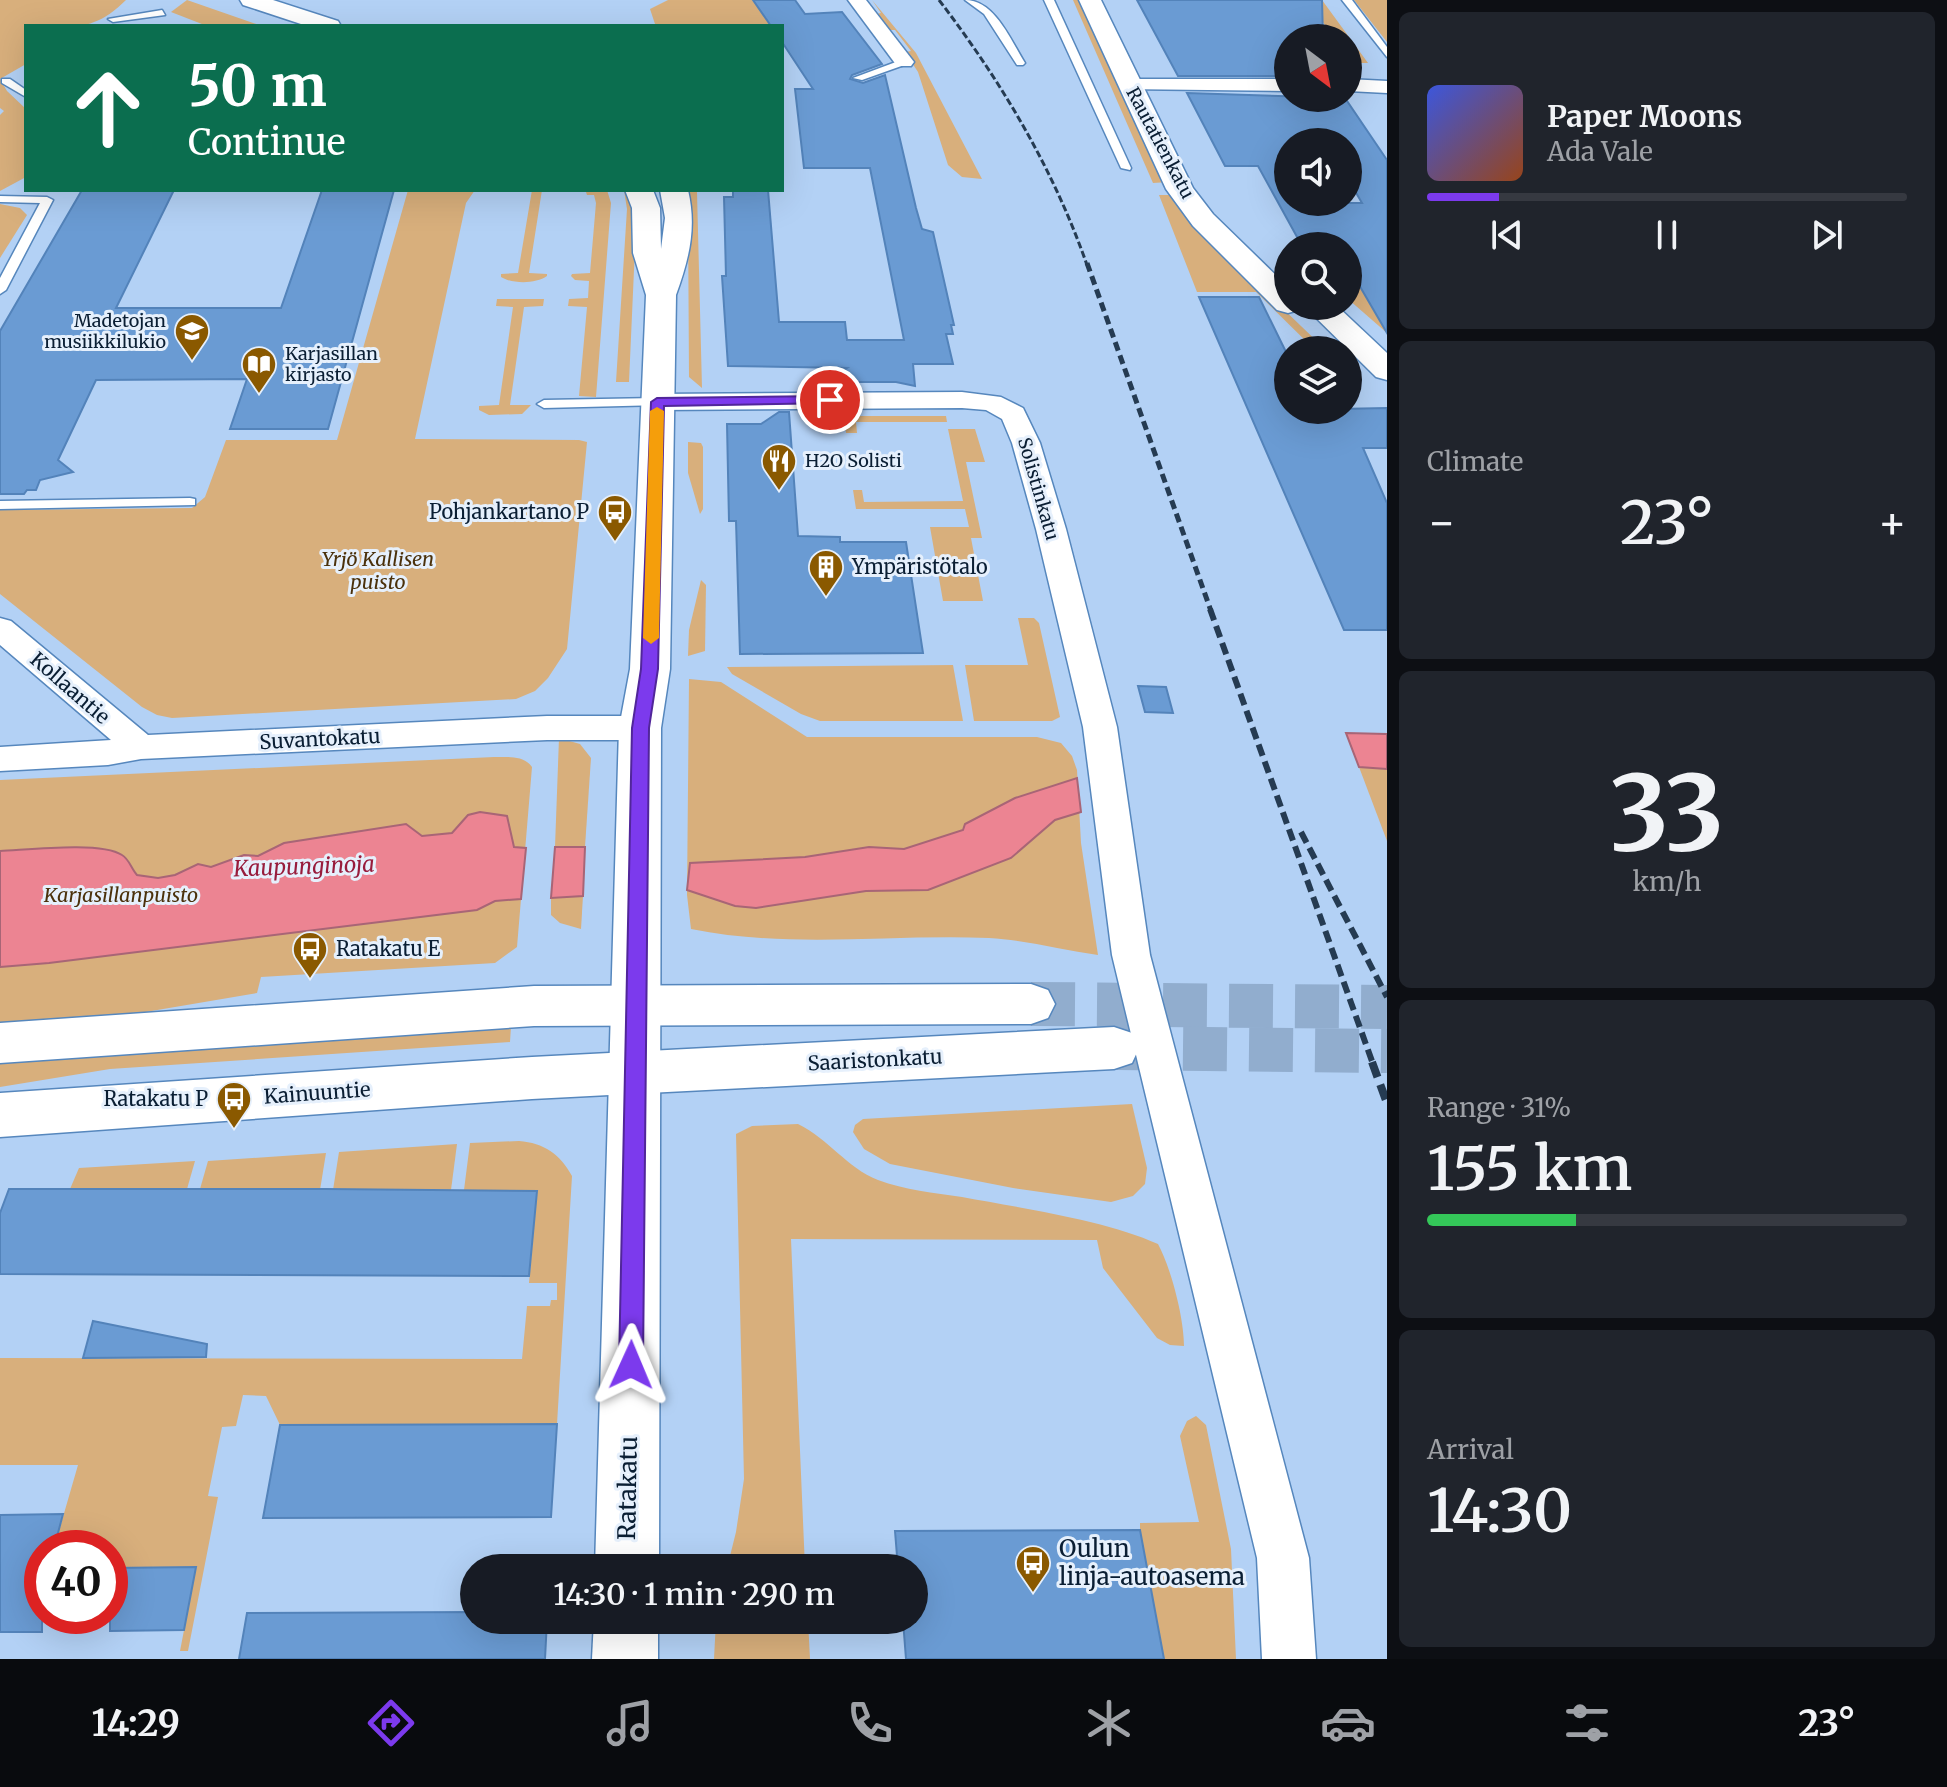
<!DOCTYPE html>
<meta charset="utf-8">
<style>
:root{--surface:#171b24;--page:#20242c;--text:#f1f3f6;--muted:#9ea1a6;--line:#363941;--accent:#7c3aed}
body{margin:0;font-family:Merriweather,serif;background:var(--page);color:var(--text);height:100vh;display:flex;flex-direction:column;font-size:30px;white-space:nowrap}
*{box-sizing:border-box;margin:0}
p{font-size:26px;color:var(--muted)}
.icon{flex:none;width:44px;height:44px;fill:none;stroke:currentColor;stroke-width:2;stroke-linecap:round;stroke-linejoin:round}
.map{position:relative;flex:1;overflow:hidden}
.drawer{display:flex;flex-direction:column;gap:12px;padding:12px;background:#0d0f14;width:560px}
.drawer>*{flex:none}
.banner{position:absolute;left:24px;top:24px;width:760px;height:168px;border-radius:0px;box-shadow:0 8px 32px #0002;background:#0b6e4f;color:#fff;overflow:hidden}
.needle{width:52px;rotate:148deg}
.buttons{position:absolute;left:1274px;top:24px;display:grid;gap:16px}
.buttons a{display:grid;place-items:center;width:88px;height:88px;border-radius:50%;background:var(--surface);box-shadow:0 8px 32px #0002;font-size:40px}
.speed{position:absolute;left:24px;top:1530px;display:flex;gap:16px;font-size:40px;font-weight:700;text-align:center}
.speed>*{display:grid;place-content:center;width:104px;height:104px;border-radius:50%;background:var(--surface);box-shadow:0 8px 32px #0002;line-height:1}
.speed .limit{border:12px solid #d22;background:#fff;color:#111}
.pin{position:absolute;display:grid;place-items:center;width:68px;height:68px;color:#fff;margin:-34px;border:4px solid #fff;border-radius:50%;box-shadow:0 2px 8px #0007}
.me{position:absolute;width:88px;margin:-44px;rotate:1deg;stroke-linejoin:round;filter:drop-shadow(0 0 6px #0008)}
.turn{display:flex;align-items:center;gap:28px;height:168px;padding:0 32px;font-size:36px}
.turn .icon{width:104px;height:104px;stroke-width:2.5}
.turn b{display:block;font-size:56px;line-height:68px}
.big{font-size:60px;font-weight:600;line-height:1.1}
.drawer .card{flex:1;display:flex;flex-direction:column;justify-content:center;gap:12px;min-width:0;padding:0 28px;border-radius:12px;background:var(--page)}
.drawer .dial{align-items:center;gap:0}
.dial b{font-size:104px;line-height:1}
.song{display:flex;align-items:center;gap:24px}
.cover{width:96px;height:96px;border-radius:12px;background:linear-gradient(135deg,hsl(230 70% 55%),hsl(20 70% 35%))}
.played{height:8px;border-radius:4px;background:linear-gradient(90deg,var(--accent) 15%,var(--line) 15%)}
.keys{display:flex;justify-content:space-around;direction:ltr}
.heat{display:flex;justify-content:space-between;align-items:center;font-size:44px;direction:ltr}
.charge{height:12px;border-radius:6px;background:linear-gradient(90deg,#34c759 31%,var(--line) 0)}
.trip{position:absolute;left:460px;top:1554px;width:468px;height:80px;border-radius:40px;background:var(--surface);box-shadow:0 8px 32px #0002;font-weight:600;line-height:80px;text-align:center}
.tab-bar{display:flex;height:128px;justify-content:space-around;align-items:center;background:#090b0e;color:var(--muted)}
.tab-bar .icon{width:56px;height:56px}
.tab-bar .current{color:var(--accent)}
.tab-bar b{font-size:36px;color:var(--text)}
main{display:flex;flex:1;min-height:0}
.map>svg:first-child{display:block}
.green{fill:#d8af7c}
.water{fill:#ec8492;stroke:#a86576;stroke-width:2}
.building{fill:#6a9bd3;stroke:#5383ba;stroke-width:2;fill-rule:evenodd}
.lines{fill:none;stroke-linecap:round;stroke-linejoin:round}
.primary-tunnel{stroke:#91adce;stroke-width:44;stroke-dasharray:44 22;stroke-linecap:butt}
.lane-casing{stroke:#5687bd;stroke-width:3}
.street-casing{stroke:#5687bd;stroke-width:3}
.secondary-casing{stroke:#5687bd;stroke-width:3}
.primary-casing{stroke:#5687bd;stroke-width:3}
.lane{fill:#fff;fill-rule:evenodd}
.street{fill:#fff;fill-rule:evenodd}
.secondary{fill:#fff;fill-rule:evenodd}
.primary{fill:#fff;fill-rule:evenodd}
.rail-far3{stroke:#253b52;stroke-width:3;stroke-dasharray:7 3;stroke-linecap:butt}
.rail-far2{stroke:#253b52;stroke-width:5;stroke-dasharray:9 5;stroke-linecap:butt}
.rail-far1{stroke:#253b52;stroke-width:6;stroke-dasharray:12 6;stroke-linecap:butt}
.rail{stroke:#253b52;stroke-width:8;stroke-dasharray:16 8;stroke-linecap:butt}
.route{fill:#7c3aed;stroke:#51269a;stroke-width:2}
.slow{fill:#f59e0b}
.labels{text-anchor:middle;stroke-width:6;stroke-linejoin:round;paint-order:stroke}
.far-street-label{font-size:18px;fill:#0a1e33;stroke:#e6f0fc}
.far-poi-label{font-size:18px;fill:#0a1e33;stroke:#e6f0fc;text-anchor:start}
.poi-label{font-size:20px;fill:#0a1e33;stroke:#e6f0fc;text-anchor:end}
.park-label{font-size:20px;font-style:italic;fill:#4b310b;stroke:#e6f0fc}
.street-label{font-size:20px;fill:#0a1e33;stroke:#e6f0fc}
.water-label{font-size:22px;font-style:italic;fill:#981c3c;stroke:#e6f0fc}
.near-street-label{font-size:24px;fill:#0a1e33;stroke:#e6f0fc}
.near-poi-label{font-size:24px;fill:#0a1e33;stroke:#e6f0fc;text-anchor:start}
</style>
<main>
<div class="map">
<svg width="1387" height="1659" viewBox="0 0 1387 1659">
<rect width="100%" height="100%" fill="#b3d1f5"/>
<g class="green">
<path d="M0,0H126C92,34 70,26 26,26V64L0,79L7,91L26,109V177L0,191V115L4,111L0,108Z"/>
<path d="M187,0L262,26H207L171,12Z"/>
<path d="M668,0H753L771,26L655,24L650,9Z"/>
<path d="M872,0L916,53L982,179L962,177L948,165L918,72L905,52L911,51L895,30H888L876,14L881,13Z"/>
<path d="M1073,0H1084L1168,182L1153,183Z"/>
<path d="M1245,0H1322L1368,63H1353L1348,56V38H1335L1322,21H1293L1290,16H1272L1275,22H1251L1247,16L1261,15L1253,3L1281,2Z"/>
<path d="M1354,0H1387V42Z"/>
<path d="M408,190H475L466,203L415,439L579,440L587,442L567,649L548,678L535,691L516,699L172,718L157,715L142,707L0,594V510L192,508L205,497L226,440H337Z"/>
<path d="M532,190H542L529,273L547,274V276C536,284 512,284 501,277V274L518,273Z"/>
<path d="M591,190H607L611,203L596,397L579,396L587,307L568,306L569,299L588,298L589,281L575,280L571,276L572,274L590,273L596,203L594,195H587L586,192Z"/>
<path d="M624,190H631L636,225L629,382H616L627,209Z"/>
<path d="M683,190L697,192L702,388L689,377L688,212Z"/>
<path d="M1159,195H1176L1226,254L1326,350H1315L1256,292H1197Z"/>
<path d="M0,204L20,208L27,215L0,258Z"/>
<path d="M1348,266L1387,333L1348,299Z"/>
<path d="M497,299H544L543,306L524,307L510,405H531L522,414L489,415L479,410V406L499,405L513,307L496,306Z"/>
<path d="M844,416H946L947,422H856L857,433H846Z"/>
<path d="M948,429H975L985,462H966L982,538H971L983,601H943L930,527H969L965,509H856L853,490H862L864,502L963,501Z"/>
<path d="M688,442L701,443L703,447V509L700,514L688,473Z"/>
<path d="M701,580L706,585L705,651L688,656L689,630Z"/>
<path d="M1018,618H1034L1039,623L1060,717L1052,721H974L965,665H1028Z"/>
<path d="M953,665L963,721H820L801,714L732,674L727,667Z"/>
<path d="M689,679L721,682L807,737H1037L1061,743L1072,756L1077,770L1081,843L1098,955C1062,950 1025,940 989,938C889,934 790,949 691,929L687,895Z"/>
<path d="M559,738L580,744L591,758L585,847H555Z"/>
<path d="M494,757C507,757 524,755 532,767L517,947L495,963L261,977L257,993L116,1017L0,1024V780Z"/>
<path d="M1359,767L1387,769V841Z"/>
<path d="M583,896L581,929L560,923L551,915V898Z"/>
<path d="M511,1026L510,1042L110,1069L0,1087V1061Z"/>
<path d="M1132,1104L1147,1168L1145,1184L1133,1196L1111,1202L1013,1188L890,1164L864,1149L853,1132L855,1125L863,1119Z"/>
<path d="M798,1124C829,1139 847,1168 878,1180C905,1190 934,1193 962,1197C1021,1208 1105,1220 1158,1244C1171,1268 1184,1318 1184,1346L1170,1345L1157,1338L1103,1268L1097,1240L791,1239L805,1568H727L736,1532L744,1479L736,1134L752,1126Z"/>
<path d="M519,1141C544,1143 560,1154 572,1176L557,1424L280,1425L266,1396L243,1395L236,1426L222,1427L208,1496L218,1497L188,1651H180L196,1568H110V1548H54L78,1465H0V1358L522,1359L527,1306H550L551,1300H557V1283H529L537,1191L464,1190L470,1143Z"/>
<path d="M457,1144L451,1190H333L339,1152Z"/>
<path d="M326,1153L320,1190L200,1189L208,1161Z"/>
<path d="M195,1161L187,1189H70L79,1168Z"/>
<path d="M1196,1416L1206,1425L1231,1549L1236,1659H1164L1140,1530V1523L1199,1522L1180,1436L1187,1421Z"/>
<path d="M716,1620H808L810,1659H714Z"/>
</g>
<g class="water">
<path d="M1346,733L1387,734V769L1359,767Z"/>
<path d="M1077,778L1081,812L1055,820L1011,858L928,890L866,891L756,908L735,906L687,890L690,863L805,857L869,847L904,849L963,830L965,824L1015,798Z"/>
<path d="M480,812L507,816L514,847L526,848L521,899L495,901L477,910L49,963L0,967V851C26,850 101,841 122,855C129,859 131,868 137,875L158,878L175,875L198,864L211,867L244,855L258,856L284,843L406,824L422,836L452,833L468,815Z"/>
<path d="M555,847H585L583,896L551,898Z"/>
</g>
<g class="building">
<path d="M753,0H795L805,14L842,12L882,64L852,75L850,79L863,83L885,75L916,208L922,229L933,232L954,325H951L953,334H946L953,364H913L915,386L896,382H825L847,368L728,366L722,276H726L724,197H733V190H768L779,322H845L847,340H904L870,168H804L795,89H813L782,42V26H771Z"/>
<path d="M1137,0H1322L1323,38H1288V76H1178Z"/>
<path d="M1187,93L1345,98L1387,160V333L1348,266V246H1302L1258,166H1225ZM1288,142H1348V179L1362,203H1288Z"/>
<path d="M82,190H174L116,308H281L322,190H394L328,429H230L247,379L96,380L58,460L73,472L40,480L36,490H27L24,494H0V331Z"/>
<path d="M1199,297H1259L1288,356V410L1387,408V448H1363L1387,503V630H1344Z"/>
<path d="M779,412H789L798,536L840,537V542H906L923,653L740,654L736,521H729L727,424H761Z"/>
<path d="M1138,686L1166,687L1173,713L1145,712Z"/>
<path d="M9,1189H326L537,1191L529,1276L0,1274V1213Z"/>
<path d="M93,1321L207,1344L206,1357L83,1358Z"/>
<path d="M557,1424L551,1517L263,1518L280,1425Z"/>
<path d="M63,1514L54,1548H42V1632H0V1515Z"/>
<path d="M1140,1530L1164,1659H906L903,1620H914V1568H898L895,1531Z"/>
<path d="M196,1567L184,1630L110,1631V1568Z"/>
<path d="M474,1612V1620H547L545,1659H239L247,1613Z"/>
</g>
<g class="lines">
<g class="primary-tunnel">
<path d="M1031,1004L1387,1007"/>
<path d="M1117,1048L1387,1051"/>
</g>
<g class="lane-casing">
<g id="lane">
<path d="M965,0C995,0 1011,41 1025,63L1023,65H1017L984,14Z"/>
<path d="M1044,0H1054L1131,168L1130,170L1121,168Z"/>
<path d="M1342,0H1352L1387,47V57Z"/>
<path d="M162,10L165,15L113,22L108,19Z"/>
<path d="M904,59L909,62L907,64L862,80L853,78Z"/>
<path d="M2,79H10L26,90V97L2,83Z"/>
<path d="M0,196L47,197L53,200L6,290L0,294V278L40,203L0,202Z"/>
<path d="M657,398L664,402L662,405L544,408L537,404L544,400Z"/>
<path d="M190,498L195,499V505L0,509V501Z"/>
</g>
</g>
<g class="street-casing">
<g id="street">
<path d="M848,0H866L914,62L911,66H897Z"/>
<path d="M1129,79H1288V91L1122,89L1119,85Z"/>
<path d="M1348,79L1387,81V93L1348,91Z"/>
<path d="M962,392L1001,397L1023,408L1040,443L1066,529L1117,727L1150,955L1309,1558L1316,1659H1262L1257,1558L1112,955L1083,727L1036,529L1012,443L1002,419L986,410L962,408L657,410L648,408L644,402L648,396L657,394Z"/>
<path d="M0,618L11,621L148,735L547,716H640L652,720L657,728L652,736L640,740H547L141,759L108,765L0,771V747L111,740L0,645Z"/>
</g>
</g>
<g class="secondary-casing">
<g id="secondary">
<path d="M240,0H273L338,21L341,26H307L243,5Z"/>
<path d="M1079,0H1101L1193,188L1213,214L1288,287V306H1302L1299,310L1288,313L1277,310L1193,226L1166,189Z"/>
<path d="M625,190H653L660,208L661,249L665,218L660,190H688C697,228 689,259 676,295L670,669L661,728L659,1568H595L619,728L630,669L646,295L633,253L632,208Z"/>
<path d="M1304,306H1337L1387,353V380L1376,377Z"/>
<path d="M594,1620H658V1659H592Z"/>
</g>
</g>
<g class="primary-casing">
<g id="primary">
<path d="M1031,984L1048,990L1055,1004L1048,1018L1031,1024L534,1026L0,1063V1023L534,986Z"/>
<path d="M1114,1027L1132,1033L1139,1048L1132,1063L1114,1069L532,1099L0,1137V1093L532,1057Z"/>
</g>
</g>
<use href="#lane" class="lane"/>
<use href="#street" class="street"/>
<use href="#secondary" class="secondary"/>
<use href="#primary" class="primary"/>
<path class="rail-far3" d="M939,0C1001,81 1053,168 1087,265"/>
<path class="rail-far2" d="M1087,263L1211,611"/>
<g class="rail-far1">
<path d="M1210,609L1373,1064"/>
<path d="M1301,832L1387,997"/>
</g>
<path class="rail" d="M1372,1062L1387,1103"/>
</g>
<path class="route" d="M830,396L835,398V403L664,406L658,669L649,728L643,1365L639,1373L631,1376L623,1373L619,1365L632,728L641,669L651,402L657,398Z"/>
<path class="slow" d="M657,407L664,411L659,638L651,644L643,638L650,411Z"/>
<defs>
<g id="school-pin" transform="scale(1.8)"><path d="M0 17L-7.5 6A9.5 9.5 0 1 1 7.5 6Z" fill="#8a5900" stroke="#e6f0fc"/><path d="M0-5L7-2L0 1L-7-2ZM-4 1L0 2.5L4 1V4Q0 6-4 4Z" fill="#fff"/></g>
<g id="library-pin" transform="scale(1.8)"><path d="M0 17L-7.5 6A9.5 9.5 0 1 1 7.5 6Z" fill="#8a5900" stroke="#e6f0fc"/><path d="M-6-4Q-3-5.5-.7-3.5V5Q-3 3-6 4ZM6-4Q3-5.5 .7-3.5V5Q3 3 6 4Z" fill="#fff"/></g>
<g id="restaurant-pin" transform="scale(1.8)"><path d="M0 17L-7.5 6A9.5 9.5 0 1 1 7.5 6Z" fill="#8a5900" stroke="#e6f0fc"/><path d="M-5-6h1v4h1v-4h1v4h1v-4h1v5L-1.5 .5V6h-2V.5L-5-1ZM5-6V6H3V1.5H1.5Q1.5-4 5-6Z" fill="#fff"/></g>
<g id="bus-pin" transform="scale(1.8)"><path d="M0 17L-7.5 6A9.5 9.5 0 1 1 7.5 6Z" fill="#8a5900" stroke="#e6f0fc"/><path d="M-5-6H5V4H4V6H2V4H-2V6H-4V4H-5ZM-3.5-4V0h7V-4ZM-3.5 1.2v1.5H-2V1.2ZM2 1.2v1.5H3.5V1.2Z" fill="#fff"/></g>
<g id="building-pin" transform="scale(1.8)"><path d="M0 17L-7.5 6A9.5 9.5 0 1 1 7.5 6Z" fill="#8a5900" stroke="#e6f0fc"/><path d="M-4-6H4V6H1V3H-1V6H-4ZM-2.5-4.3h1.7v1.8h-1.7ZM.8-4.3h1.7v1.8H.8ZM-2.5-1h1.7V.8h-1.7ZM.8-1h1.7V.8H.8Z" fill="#fff"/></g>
</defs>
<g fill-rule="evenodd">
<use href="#school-pin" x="192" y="331"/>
<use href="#library-pin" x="259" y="364"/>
<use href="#restaurant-pin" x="779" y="461"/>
<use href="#bus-pin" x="615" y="512"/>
<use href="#building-pin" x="826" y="567"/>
<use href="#bus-pin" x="310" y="949"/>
<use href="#bus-pin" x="234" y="1099"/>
<use href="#bus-pin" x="1033" y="1563"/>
</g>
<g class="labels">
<g class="far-street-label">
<text transform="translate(1160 143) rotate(62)" y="6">Rautatienkatu</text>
<text transform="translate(1038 489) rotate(74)" y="6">Solistinkatu</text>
</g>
<g class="far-poi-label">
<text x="166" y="327" text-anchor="end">Madetojan<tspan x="166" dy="21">musiikkilukio</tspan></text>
<text x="285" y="360">Karjasillan<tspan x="285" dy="21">kirjasto</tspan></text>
<text x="805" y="467">H2O Solisti</text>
</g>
<g class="poi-label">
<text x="589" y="519">Pohjankartano P</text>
<text x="852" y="574" text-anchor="start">Ympäristötalo</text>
<text x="336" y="956" text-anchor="start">Ratakatu E</text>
<text x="208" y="1106">Ratakatu P</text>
</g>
<g class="park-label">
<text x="378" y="566">Yrjö Kallisen<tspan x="378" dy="23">puisto</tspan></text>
<text x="121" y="902">Karjasillanpuisto</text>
</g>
<g class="street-label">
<text transform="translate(70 688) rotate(41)" y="7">Kollaantie</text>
<text transform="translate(320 739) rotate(-3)" y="7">Suvantokatu</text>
<text transform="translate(875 1060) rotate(-3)" y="7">Saaristonkatu</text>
<text transform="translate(317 1093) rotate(-4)" y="7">Kainuuntie</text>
</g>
<g class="water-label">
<text transform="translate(304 866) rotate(-2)" y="8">Kaupunginoja</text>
</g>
<g class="near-street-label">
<text transform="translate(628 1488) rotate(-89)" y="8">Ratakatu</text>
</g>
<g class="near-poi-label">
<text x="1059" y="1557">Oulun<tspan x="1059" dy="28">linja-autoasema</tspan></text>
</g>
</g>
</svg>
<div class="buttons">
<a><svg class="needle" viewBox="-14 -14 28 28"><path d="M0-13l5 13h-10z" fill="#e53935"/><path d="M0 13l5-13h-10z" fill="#9ea1a6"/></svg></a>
<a><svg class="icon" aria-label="sound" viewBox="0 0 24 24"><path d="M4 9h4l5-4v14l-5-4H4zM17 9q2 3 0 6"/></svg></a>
<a><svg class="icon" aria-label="search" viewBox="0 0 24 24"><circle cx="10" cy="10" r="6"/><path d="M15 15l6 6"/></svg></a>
<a><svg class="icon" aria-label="layers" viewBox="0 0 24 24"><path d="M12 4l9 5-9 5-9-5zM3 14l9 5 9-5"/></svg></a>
</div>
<div class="speed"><div class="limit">40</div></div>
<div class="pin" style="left:830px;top:400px;background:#d93025"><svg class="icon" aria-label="arrive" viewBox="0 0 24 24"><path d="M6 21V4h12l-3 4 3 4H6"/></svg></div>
<svg class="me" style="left:631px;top:1365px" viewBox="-20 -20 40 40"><path d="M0-17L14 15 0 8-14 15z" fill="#7c3aed" stroke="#fff" stroke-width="4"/></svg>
<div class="trip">14:30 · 1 min · 290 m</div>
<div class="banner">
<div class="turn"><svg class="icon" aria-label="ahead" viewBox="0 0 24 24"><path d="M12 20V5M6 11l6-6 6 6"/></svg><div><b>50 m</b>Continue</div></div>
</div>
</div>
<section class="drawer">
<div class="card">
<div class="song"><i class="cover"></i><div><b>Paper Moons</b><p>Ada Vale</p></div></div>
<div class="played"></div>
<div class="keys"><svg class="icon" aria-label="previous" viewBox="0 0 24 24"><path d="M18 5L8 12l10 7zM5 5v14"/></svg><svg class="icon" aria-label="pause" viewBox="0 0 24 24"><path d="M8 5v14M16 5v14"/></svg><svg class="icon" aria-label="next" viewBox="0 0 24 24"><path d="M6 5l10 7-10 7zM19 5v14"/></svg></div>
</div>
<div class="card"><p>Climate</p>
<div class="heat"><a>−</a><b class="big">23°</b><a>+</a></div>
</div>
<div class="card dial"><b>33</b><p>km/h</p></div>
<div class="card"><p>Range · 31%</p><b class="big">155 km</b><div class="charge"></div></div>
<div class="card"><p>Arrival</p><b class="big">14:30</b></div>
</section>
</main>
<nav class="tab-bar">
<b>14:29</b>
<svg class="icon current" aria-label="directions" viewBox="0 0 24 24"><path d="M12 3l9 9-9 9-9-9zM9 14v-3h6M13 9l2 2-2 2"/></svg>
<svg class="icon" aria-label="music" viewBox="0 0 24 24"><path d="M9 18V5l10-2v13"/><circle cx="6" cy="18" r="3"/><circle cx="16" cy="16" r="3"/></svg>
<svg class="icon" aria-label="phone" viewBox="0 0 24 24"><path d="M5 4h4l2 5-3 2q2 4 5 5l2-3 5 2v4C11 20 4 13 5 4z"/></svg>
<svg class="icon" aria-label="climate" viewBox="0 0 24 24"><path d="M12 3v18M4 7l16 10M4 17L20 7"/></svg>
<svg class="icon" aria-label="car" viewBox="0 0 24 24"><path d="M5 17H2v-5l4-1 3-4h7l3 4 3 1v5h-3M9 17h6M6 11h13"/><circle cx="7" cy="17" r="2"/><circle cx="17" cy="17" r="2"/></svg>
<svg class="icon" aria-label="filters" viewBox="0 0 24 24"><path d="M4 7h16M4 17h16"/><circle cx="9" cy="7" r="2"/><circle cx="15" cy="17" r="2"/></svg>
<b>23°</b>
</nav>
